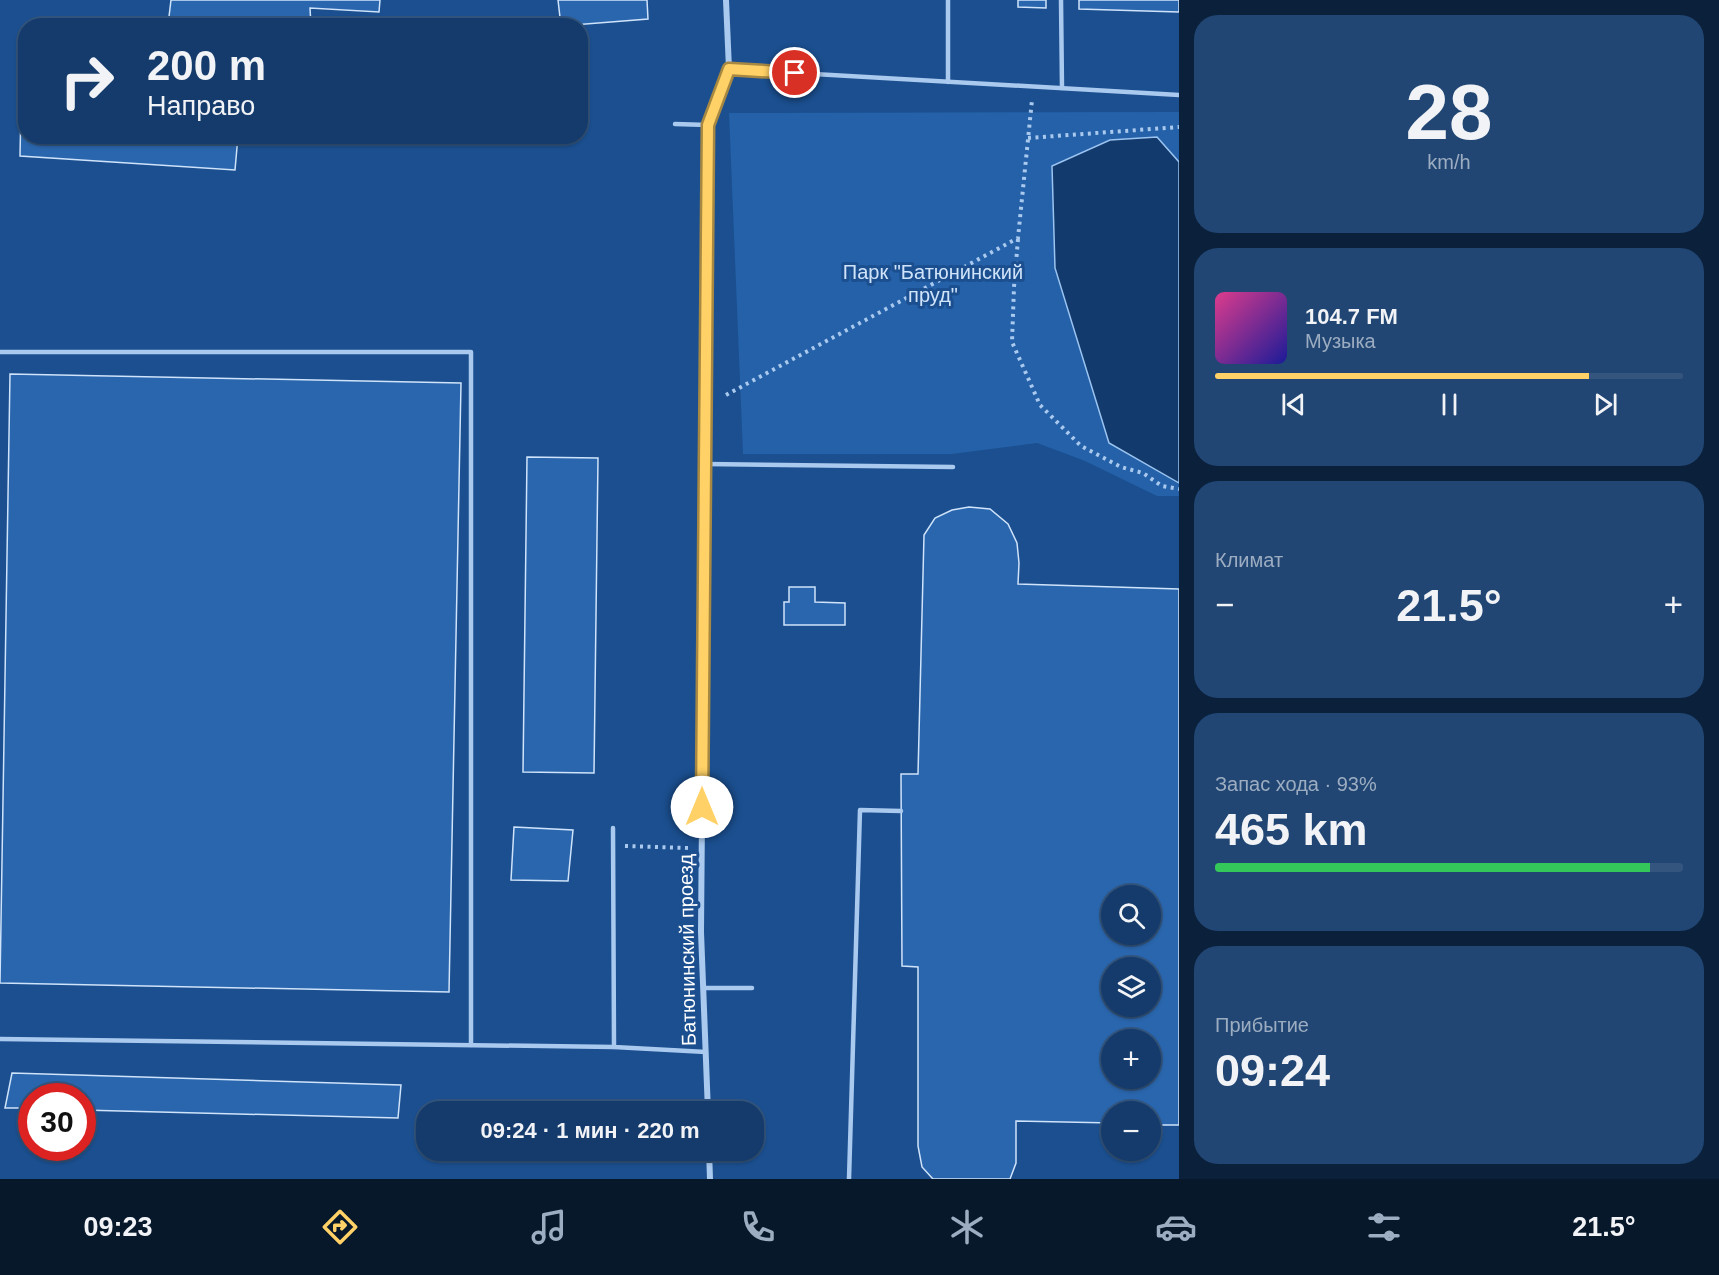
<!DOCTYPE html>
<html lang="ru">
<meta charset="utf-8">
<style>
:root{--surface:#143b6b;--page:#214673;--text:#f1f3f6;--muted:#9dadc1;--line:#33557e;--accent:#ffd166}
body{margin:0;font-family:Arial,sans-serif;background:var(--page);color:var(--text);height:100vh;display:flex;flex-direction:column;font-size:22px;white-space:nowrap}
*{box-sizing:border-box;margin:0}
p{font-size:20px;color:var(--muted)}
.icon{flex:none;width:33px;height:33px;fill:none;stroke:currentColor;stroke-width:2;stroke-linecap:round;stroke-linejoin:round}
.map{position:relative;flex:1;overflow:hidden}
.sheet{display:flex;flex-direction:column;gap:15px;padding:15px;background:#0b203b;width:540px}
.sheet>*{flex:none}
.hud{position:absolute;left:18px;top:18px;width:570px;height:126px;border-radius:24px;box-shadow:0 2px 4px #0004,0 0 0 2px var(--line);background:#143b6b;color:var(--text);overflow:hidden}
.fabs{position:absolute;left:1101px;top:885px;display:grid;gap:12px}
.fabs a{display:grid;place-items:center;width:60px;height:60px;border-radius:50%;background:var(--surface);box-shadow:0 2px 4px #0004,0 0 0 2px var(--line);font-size:30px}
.speed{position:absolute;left:18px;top:1083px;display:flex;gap:12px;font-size:30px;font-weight:700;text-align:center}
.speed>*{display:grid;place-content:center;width:78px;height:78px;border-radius:50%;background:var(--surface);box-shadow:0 2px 4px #0004,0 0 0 2px var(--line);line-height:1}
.speed .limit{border:9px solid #d22;background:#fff;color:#111}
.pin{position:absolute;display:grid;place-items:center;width:51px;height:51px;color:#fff;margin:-26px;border:3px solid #fff;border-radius:50%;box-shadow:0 2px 6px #0007}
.me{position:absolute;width:66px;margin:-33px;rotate:0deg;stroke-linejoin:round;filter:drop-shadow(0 0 4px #0008)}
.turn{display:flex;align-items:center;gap:21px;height:126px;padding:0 30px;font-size:27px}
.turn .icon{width:78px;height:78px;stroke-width:2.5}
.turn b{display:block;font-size:42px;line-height:51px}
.big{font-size:45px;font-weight:700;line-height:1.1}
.sheet .tile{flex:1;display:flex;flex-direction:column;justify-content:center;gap:9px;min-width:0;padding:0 21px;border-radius:24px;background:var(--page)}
.sheet .dial{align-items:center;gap:0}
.dial b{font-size:78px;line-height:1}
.song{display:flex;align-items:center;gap:18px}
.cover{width:72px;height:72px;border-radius:9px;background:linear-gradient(135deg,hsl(330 70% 55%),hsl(240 70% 35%))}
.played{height:6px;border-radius:3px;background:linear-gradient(90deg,var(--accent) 80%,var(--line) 80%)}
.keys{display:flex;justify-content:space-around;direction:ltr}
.heat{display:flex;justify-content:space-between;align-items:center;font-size:33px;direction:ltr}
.charge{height:9px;border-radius:4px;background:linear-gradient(90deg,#34c759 93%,var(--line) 0)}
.trip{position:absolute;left:416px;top:1101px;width:348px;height:60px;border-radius:24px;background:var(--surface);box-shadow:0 2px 4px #0004,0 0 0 2px var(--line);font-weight:700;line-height:60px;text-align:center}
.tabs{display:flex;height:96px;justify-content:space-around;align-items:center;background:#08182b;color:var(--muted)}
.tabs .icon{width:42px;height:42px}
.tabs .current{color:var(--accent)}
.tabs b{font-size:27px;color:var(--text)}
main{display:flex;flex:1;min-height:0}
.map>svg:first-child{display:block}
.green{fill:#2461a8}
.water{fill:#123a6d;stroke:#9cc4f0;stroke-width:1.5}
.building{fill:#2a66ad;stroke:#cfe3fa;stroke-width:1.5;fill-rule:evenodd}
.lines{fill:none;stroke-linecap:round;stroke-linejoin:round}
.path{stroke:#a9c9ee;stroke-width:4;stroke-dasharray:3 4.5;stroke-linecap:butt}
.lane{stroke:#a9c9ee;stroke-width:4.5}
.street{stroke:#a9c9ee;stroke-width:6}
.route-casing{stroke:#a68842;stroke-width:15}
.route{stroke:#ffd166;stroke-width:10}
.labels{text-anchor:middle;stroke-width:6;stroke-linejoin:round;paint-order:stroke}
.park-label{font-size:20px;fill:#cfe3fa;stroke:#1b4f8f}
.street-label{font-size:20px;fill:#fff;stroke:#1b4f8f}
</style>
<main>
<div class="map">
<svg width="1179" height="1179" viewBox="0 0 1179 1179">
<rect width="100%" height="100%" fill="#1b4f8f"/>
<path class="green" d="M1179,112V496H1157L1085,461L1037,443L952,454H743L729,113Z"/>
<path class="water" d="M1157,137L1179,162V483L1109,443L1055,268L1052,166L1110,140Z"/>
<g class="building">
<path d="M171,0H380L379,12L310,8L311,26L168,25Z"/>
<path d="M558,0H647L648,19L561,26Z"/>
<path d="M1018,0H1046V8L1018,7Z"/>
<path d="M1079,0H1179V12L1079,9Z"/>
<path d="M22,53H26V136H238L235,170L20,156Z"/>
<path d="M10,374L461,383L449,992L0,983Z"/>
<path d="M527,457L598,458L594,773L523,772Z"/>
<path d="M969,507L990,509L1008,524L1017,543L1019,563L1018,584L1179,589V1125H1150V1112H1112V1123L1016,1121V1163L1010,1179H933L922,1167L918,1146V967L902,966L901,774H918L924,535L935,518L952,510ZM1112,896H1150V934H1112ZM1112,968H1150V1006H1112ZM1112,1040H1150V1078H1112Z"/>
<path d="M789,587H815V602L845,603V625H784V602H789Z"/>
<path d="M514,827L573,830L568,881L511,880Z"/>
<path d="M12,1073L401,1085L398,1118L82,1110V1096H32V1108H5Z"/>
</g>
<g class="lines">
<g class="path">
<path d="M1028,138L1179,127"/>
<path d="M1018,239L1014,287L1012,342L1040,405L1081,446L1121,467L1143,473L1162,486L1179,489"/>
<path d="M726,395L1018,238L1032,100"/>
<path d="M625,846L689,848"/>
</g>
<g class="lane">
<path d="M1061,0L1062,88"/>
<path d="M729,69L1179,95"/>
<path d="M948,82V0"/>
<path d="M675,124L708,125"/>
<path d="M0,352H471V1045"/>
<path d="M705,464L953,467"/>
<path d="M613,828L614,1047L706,1052"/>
<path d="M703,988H752"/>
<path d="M0,1039L614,1047"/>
<path d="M849,1179L860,810L901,811"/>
</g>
<g class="street">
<path d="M708,1112L701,932L708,125L729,69L726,0"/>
<path d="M709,1150L710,1179"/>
</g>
</g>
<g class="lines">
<g class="route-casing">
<path id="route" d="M702,807L708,125L729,69L795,73"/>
</g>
<use href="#route" class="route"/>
</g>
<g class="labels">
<g class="park-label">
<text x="933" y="279">Парк "Батюнинский<tspan x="933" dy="23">пруд"</tspan></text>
</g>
<g class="street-label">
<text transform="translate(687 950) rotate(-91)" y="7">Батюнинский проезд</text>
</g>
</g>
</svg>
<div class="fabs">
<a><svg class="icon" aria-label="search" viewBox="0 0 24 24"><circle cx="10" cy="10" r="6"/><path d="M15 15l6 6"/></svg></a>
<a><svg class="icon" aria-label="layers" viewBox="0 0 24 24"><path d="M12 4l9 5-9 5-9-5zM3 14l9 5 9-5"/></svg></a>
<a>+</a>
<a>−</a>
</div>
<div class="speed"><div class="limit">30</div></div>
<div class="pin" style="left:795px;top:73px;background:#d93025"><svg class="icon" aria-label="arrive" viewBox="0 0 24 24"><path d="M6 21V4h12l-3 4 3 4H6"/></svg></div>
<svg class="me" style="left:702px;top:807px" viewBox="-20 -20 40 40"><circle r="19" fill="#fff"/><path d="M0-13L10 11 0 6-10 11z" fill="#ffd166"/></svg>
<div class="trip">09:24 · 1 мин · 220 m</div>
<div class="hud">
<div class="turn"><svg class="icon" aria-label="right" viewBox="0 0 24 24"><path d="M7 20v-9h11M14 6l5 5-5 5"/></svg><div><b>200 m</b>Направо</div></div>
</div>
</div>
<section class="sheet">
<div class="tile dial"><b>28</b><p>km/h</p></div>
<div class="tile">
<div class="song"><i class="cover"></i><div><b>104.7 FM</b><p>Музыка</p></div></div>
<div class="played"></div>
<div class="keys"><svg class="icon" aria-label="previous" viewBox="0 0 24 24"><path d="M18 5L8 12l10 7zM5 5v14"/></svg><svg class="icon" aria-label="pause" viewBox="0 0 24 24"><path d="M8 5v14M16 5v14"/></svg><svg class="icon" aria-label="next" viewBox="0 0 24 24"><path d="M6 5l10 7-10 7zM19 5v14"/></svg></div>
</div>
<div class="tile"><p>Климат</p>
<div class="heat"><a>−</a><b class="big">21.5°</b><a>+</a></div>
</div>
<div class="tile"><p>Запас хода · 93%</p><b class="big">465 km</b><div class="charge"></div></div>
<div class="tile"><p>Прибытие</p><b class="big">09:24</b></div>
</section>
</main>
<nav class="tabs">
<b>09:23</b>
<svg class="icon current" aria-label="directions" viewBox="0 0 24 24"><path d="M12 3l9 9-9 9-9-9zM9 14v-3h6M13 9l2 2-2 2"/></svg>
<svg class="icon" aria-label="music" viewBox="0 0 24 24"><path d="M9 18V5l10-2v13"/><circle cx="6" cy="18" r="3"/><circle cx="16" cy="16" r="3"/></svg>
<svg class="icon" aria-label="phone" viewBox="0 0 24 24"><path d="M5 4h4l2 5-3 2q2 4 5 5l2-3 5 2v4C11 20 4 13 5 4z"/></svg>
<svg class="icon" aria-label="climate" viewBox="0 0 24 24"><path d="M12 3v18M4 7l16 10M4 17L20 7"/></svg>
<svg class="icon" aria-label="car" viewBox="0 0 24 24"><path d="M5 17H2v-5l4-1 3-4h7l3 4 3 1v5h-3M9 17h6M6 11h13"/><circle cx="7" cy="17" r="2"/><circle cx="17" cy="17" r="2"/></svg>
<svg class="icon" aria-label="filters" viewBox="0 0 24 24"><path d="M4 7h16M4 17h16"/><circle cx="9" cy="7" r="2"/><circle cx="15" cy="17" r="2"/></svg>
<b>21.5°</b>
</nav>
